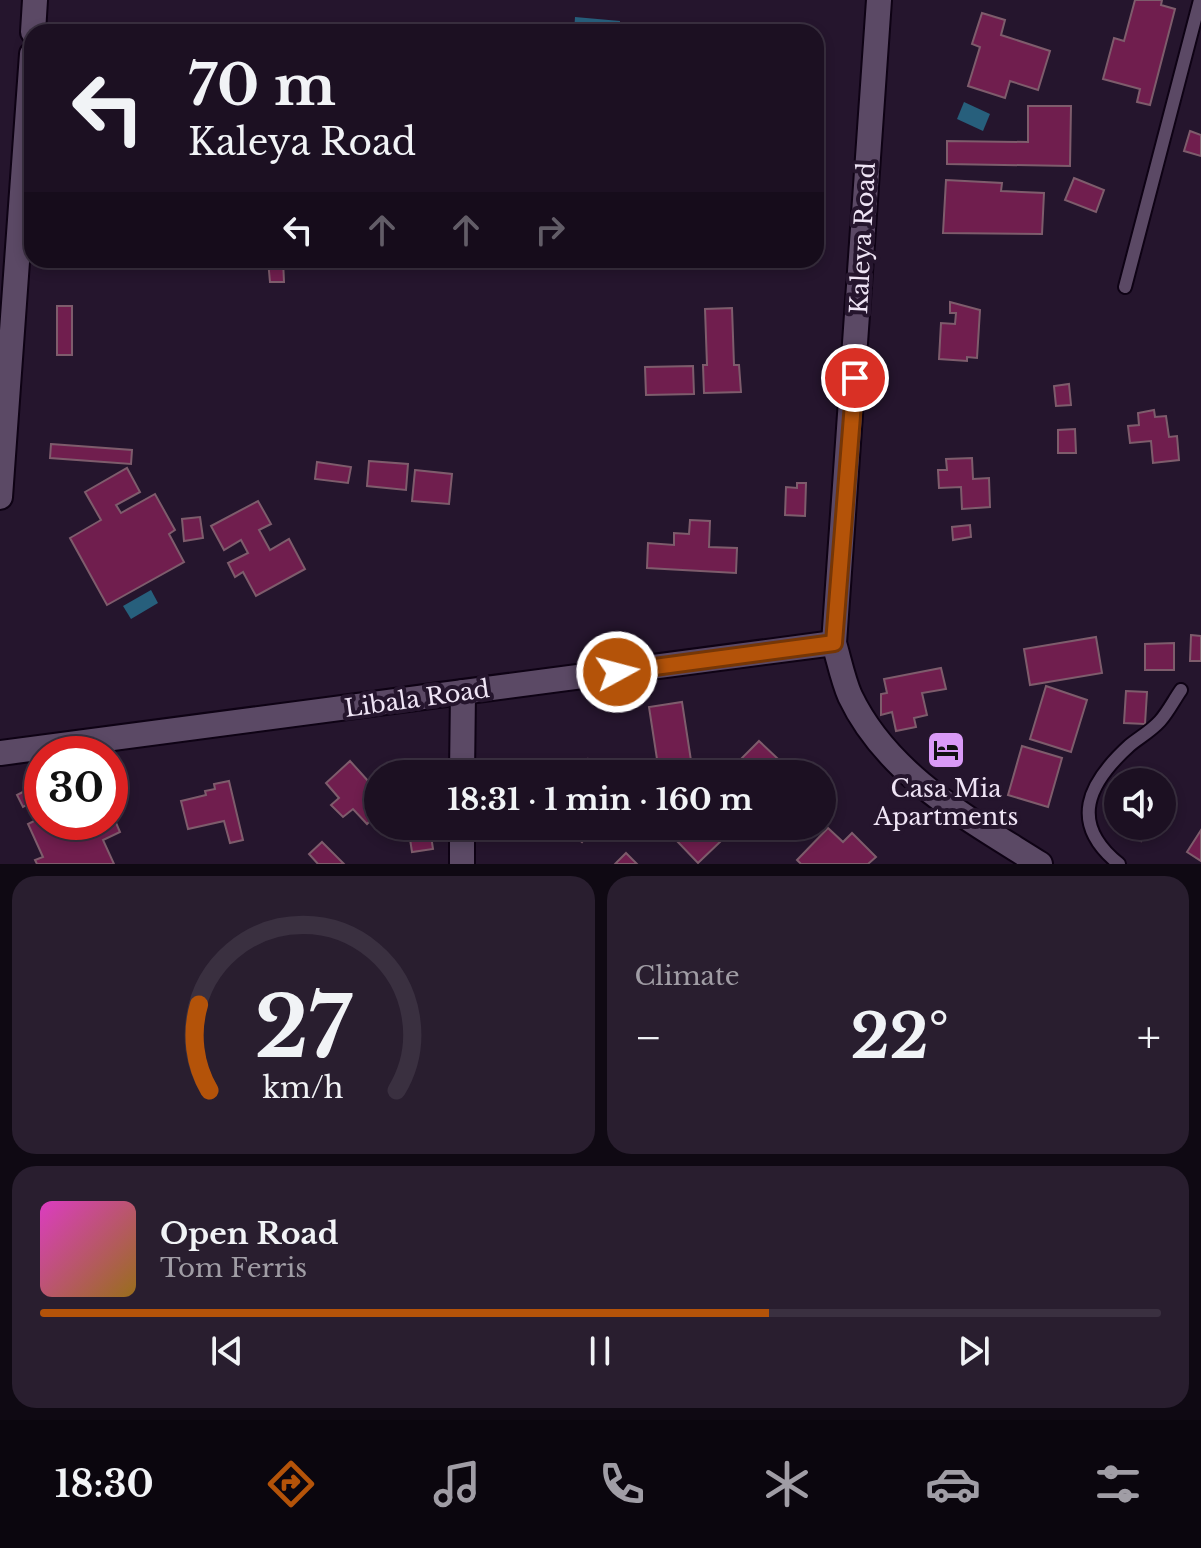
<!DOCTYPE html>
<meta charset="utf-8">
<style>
:root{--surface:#1c1022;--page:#291e2f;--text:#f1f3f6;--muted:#a09da5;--line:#3a3040;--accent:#b45309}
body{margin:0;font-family:"Libre Baskerville",serif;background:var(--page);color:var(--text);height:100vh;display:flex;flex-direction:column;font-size:30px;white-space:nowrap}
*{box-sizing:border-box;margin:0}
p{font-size:26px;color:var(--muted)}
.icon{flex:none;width:44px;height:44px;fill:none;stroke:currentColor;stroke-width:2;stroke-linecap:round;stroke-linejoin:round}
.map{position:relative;height:864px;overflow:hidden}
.details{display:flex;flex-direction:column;gap:12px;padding:12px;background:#0f0913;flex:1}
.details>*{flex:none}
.banner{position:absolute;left:24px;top:24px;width:800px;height:244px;border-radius:24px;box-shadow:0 4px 12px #0003,0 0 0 2px var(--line);background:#1c1022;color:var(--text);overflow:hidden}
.buttons{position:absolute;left:1104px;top:768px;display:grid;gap:16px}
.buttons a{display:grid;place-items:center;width:72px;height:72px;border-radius:50%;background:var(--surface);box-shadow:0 4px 12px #0003,0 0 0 2px var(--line);font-size:40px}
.speed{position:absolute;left:24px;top:736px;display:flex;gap:16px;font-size:40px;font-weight:700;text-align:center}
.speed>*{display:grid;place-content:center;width:104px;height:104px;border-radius:50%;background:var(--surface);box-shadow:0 4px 12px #0003,0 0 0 2px var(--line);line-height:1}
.speed .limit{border:12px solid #d22;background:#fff;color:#111}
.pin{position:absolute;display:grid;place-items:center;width:68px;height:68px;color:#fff;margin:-34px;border:4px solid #fff;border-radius:50%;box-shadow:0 2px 8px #0007}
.me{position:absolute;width:88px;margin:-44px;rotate:83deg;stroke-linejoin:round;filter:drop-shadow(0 0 6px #0008)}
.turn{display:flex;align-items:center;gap:28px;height:168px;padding:0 32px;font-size:36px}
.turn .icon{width:104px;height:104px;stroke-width:2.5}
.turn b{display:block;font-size:56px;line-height:68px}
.lanes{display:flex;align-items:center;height:76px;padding:0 32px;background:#0003;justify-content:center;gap:40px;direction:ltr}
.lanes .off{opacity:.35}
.big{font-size:60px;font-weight:800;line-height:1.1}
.details .card{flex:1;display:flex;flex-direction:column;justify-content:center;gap:12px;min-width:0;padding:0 28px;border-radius:24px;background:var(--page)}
.details .dial{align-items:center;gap:0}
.dial svg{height:208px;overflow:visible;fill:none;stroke:var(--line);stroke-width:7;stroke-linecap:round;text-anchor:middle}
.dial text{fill:var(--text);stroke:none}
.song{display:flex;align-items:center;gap:24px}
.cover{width:96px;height:96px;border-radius:12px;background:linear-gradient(135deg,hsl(310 70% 55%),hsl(40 70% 35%))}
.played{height:8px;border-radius:4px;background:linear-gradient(90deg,var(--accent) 65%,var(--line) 65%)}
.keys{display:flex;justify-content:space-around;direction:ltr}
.heat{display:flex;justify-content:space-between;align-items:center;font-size:44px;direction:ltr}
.details .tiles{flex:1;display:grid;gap:12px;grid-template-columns:1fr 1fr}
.card:last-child{grid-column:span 2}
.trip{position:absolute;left:364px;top:760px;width:472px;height:80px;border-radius:40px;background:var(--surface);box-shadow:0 4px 12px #0003,0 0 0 2px var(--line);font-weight:800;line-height:80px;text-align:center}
.dock{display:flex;height:128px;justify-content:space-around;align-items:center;background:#0b060e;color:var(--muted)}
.dock .icon{width:56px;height:56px}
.dock .active{color:var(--accent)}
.dock b{font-size:36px;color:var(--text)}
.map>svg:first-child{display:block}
.water{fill:#275f7c}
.building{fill:#701e4e;stroke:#7e5c6c;stroke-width:2}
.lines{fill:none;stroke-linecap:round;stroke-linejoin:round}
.service-casing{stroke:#0e0214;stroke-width:16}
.minor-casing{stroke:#0e0214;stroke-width:28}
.service{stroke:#5b4965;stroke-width:12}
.minor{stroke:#5b4965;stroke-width:24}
.route-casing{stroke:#753606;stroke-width:20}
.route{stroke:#b45309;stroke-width:14}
.labels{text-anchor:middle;stroke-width:8;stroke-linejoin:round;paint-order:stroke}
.street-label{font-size:24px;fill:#efe4f5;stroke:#25152d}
.poi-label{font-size:24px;fill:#efe4f5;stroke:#25152d}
</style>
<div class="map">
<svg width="1201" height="864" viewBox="0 0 1201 864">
<rect width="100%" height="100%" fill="#25152d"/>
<g class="water">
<path d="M575,17L620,21L619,32H574Z"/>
<path d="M964,102L990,114L983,131L957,119Z"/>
<path d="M151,590L158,603L131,619L123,606Z"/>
</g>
<g class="building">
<path d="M1135,0H1162L1161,5L1175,9L1150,105L1137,102L1140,89L1103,79L1114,38L1124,41Z"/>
<path d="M982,13L1005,20L1001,35L1050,51L1038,90L1010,81L1005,98L968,86L980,47L972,44Z"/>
<path d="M1028,106H1071L1070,166L947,164V141L1028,142Z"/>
<path d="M1190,131L1201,135V156L1184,151Z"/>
<path d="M1074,178L1104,190L1096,212L1065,200Z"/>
<path d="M946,180L1002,183L1001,191L1044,193L1042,234L943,233Z"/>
<rect x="131" y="260" width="23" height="9"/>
<path d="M268,260H283L284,282H270Z"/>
<path d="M950,302L980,310L977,358L967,357V361L939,359L941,323L955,324L956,313H950Z"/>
<rect x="57" y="306" width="15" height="49"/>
<path d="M732,308L734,365H739L741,392L704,393L703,365H707L705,309Z"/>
<path d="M693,366L694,394L646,395L645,367Z"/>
<path d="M1069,384L1071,405L1056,406L1054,386Z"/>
<path d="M1154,410L1155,417L1166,416L1169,437L1177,436L1179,460L1153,463L1151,441L1130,443L1128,426L1139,425L1138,413Z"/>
<path d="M1075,429L1076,453H1058V430Z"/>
<path d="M51,444L132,450L131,464L50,458Z"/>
<path d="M972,458L973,479L989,478L990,507L962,509L961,487L939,488L938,470H947L946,459Z"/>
<path d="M369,461L408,464L406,490L367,486Z"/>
<path d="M317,462L351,467L348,483L315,479Z"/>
<path d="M127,468L140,492L116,505L121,513L155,494L175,530L169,534L184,562L107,605L70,538L101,520L85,492Z"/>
<path d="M415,470L452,474L449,504L412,501Z"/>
<path d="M797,483H806L805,516L785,515L786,487L797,488Z"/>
<path d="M258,501L271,524L259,530L270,550L289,539L305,569L256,596L243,572L235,577L228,563L248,553L241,540L224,550L211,526Z"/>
<path d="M200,517L203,538L184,541L182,519Z"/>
<path d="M690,520L710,521L709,547L737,548L736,573L647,568L648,543L674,545V533L689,534Z"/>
<path d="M970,525L971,537L953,540L952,527Z"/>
<path d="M1191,635L1201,636V661H1190Z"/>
<path d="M1096,637L1102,673L1030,685L1024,649Z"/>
<path d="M1174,643V670H1145V644Z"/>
<path d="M941,668L946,689L922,693L927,715L914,718L916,727L896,731L892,712L881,715V694L887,693L884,679Z"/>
<path d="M1046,686L1087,700L1071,752L1030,739Z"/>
<path d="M1126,691L1147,692L1145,724L1124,723Z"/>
<path d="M682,702L692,767L659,772L649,707Z"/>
<path d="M759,741L794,774H744L735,765Z"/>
<path d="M1022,746L1062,758L1048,807L1008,795Z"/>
<path d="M588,759L606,774H575Z"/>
<path d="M350,761L378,792V813L367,824L353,809L343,817L331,805L339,798L326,783Z"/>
<path d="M229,781L243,840L230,843L224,821L188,829L181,801L206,795L205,791L215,789L214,784Z"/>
<path d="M34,786L40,798L23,807L17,795Z"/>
<path d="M110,809L120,832L103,840L114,864H37L35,860L43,857L28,824L42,817V822H110Z"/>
<path d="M1118,813V826H1150L1141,841L1112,823Z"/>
<path d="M563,826H607L600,834L594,828L582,842Z"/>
<path d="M691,826H706L721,841L698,863L676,840Z"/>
<path d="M828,828L843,842L852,833L876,857L868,864H801L797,860Z"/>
<path d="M1201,830V861L1187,852Z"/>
<path d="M431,836L433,849L412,852L410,839Z"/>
<path d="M322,842L344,864H318L309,854Z"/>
<path d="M626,853L637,864H615Z"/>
</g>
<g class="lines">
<g class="service-casing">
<g id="service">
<path d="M1125,287L1200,0"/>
<path d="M1119,864C1068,823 1088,783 1130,745C1140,737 1151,731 1160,721C1168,712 1174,700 1181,690"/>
</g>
</g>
<g class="minor-casing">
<g id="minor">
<path d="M879,0L834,643C839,660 843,680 850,696C888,776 969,819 1040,864"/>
<path d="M33,32L35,0"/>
<path d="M0,497L32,54"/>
<path d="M0,753L834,643"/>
<path d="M462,774L463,692"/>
<path d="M462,864V826"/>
</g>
</g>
<use href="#service" class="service"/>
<use href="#minor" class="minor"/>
</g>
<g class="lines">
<g class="route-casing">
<path id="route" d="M617,672L834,643L855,378"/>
</g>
<use href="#route" class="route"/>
</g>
<defs>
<g id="hotel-square" transform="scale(2)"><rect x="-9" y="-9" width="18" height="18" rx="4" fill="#da9af7" stroke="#25152d"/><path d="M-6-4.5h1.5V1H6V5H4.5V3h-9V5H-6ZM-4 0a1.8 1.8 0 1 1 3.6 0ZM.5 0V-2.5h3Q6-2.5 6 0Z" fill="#111"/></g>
</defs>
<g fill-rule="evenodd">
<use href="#hotel-square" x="946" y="750"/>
</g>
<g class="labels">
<g class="street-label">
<text transform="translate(863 238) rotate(-87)" y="8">Kaleya Road</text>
<text transform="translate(417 699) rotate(-8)" y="8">Libala Road</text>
</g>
<g class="poi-label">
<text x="946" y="797">Casa Mia<tspan x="946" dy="28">Apartments</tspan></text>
</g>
</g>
</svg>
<div class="buttons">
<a><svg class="icon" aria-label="sound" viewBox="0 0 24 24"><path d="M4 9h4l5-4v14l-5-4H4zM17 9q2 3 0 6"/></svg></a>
</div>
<div class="speed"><div class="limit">30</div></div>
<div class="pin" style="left:855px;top:378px;background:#d93025"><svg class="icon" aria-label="arrive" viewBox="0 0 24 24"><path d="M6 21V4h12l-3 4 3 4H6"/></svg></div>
<svg class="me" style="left:617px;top:672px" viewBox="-20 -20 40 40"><circle r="17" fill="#b45309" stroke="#fff" stroke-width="3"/><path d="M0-11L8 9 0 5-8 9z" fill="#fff"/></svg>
<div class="trip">18:31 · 1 min · 160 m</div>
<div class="banner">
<div class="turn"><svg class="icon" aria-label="left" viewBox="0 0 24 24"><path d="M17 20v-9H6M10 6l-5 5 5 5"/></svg><div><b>70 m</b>Kaleya Road</div></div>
<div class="lanes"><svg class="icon" aria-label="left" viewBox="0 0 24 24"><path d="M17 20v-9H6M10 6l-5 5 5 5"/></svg><svg class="icon off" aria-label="ahead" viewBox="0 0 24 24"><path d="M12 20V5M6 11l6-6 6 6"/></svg><svg class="icon off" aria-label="ahead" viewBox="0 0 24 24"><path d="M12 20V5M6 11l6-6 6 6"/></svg><svg class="icon off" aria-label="right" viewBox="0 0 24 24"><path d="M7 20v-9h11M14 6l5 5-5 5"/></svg></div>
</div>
</div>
<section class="details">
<div class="tiles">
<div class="card dial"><svg viewBox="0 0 100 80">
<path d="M14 69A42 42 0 1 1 86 69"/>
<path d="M14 69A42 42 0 0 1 10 36" stroke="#b45309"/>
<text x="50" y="56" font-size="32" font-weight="700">27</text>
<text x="50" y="72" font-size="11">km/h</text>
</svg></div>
<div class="card"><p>Climate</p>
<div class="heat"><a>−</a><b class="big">22°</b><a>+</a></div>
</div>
<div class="card">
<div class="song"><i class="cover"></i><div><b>Open Road</b><p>Tom Ferris</p></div></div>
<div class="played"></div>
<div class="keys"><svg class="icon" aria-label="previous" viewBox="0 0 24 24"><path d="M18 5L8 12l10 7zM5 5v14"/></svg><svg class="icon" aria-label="pause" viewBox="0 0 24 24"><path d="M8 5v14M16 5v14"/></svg><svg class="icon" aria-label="next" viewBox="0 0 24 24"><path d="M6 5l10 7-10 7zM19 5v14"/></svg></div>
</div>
</div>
</section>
<nav class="dock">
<b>18:30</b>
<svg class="icon active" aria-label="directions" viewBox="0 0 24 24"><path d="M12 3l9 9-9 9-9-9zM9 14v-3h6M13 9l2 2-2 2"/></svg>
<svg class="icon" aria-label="music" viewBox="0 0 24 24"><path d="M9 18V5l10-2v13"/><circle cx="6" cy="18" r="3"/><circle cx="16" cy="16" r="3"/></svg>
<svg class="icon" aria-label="phone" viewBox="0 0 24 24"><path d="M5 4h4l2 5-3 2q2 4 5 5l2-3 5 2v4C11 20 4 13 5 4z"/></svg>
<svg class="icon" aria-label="climate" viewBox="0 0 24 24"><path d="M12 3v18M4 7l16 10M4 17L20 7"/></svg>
<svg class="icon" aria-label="car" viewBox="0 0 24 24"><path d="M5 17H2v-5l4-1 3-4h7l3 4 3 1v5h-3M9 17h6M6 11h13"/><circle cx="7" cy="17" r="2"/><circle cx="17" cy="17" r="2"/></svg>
<svg class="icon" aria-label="filters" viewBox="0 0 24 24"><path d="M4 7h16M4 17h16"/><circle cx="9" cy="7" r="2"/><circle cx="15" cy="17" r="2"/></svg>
</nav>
